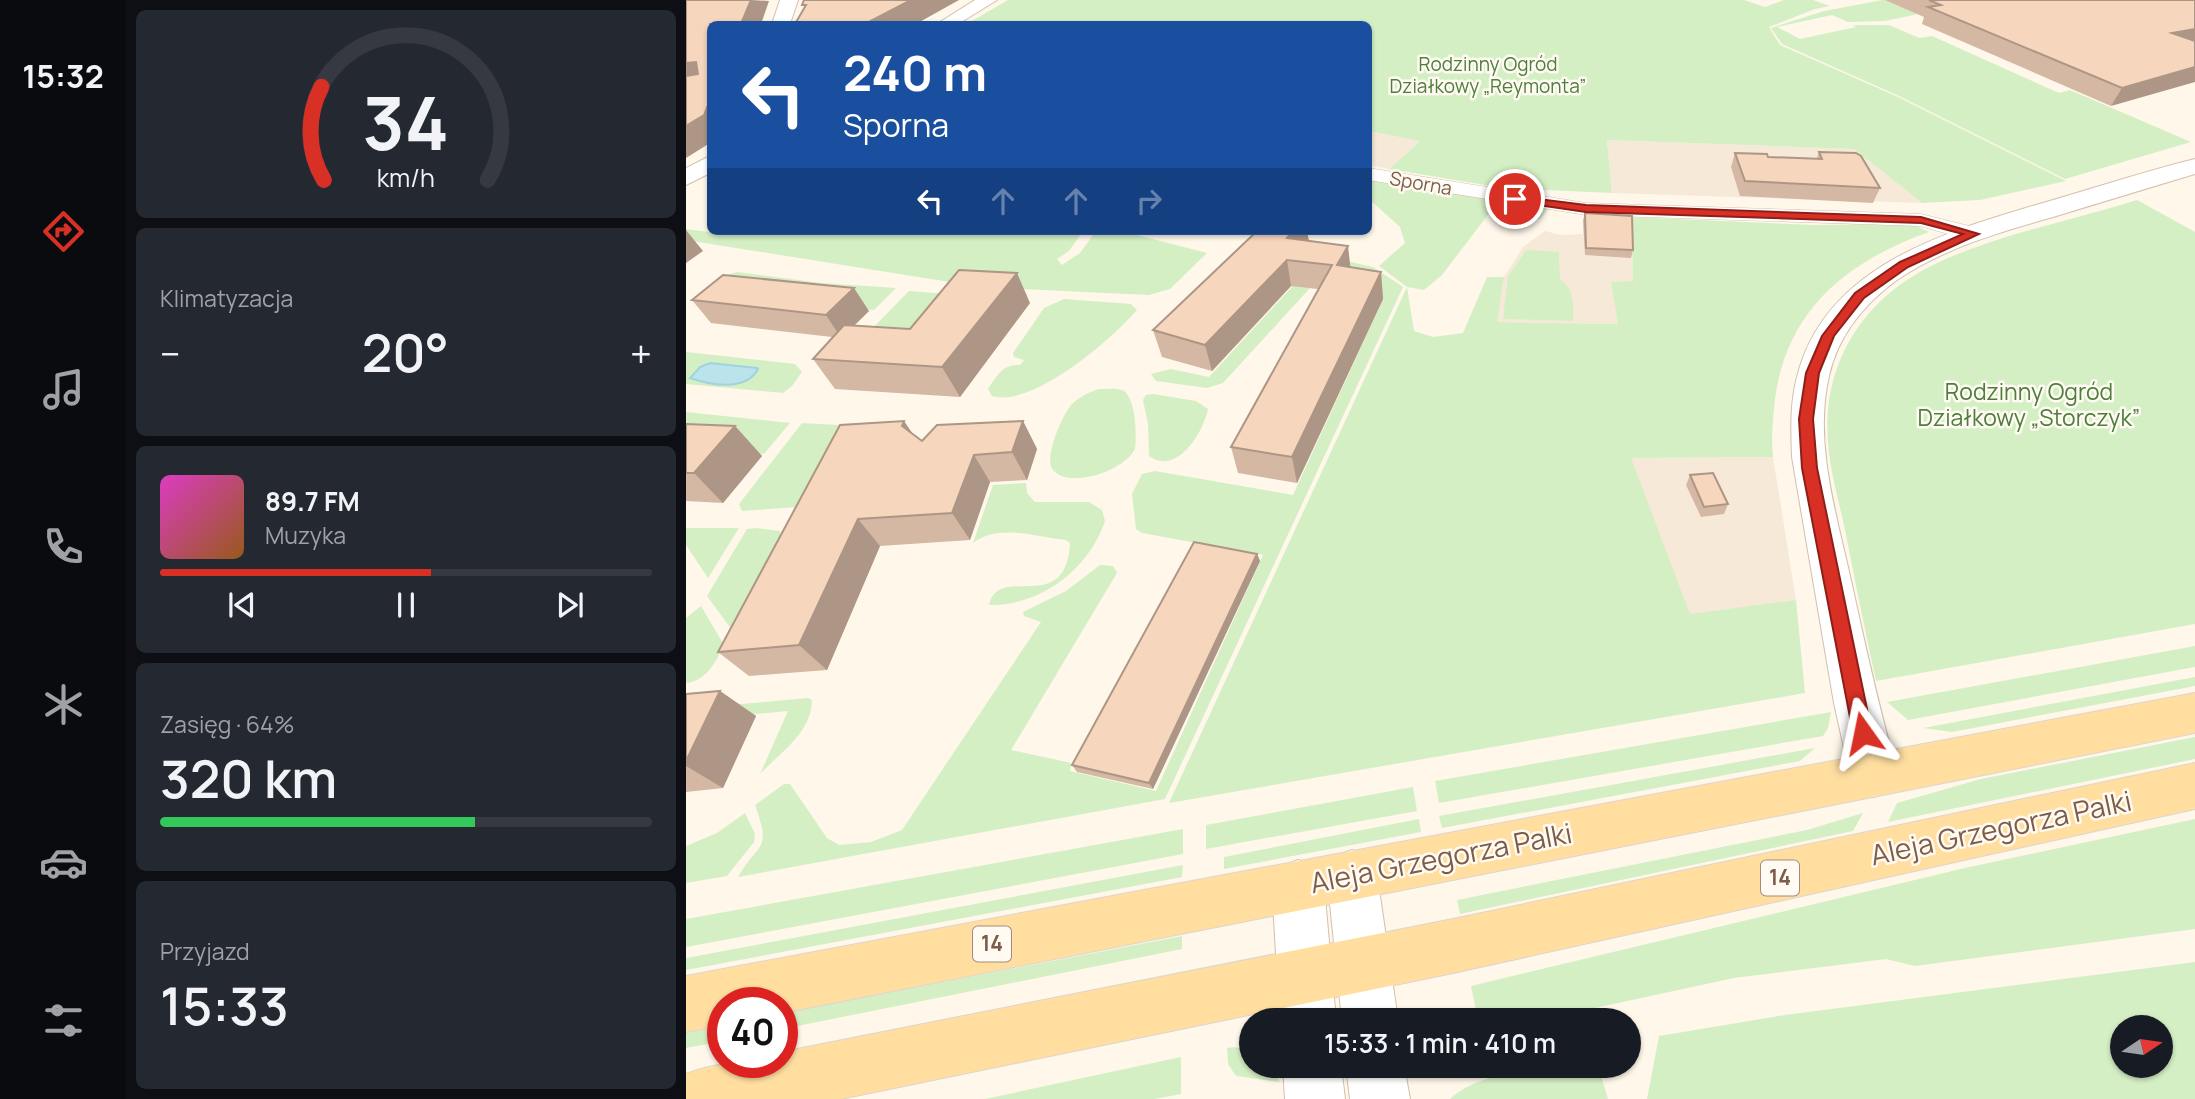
<!DOCTYPE html>
<html lang="pl">
<meta charset="utf-8">
<style>
:root{--surface:#171b24;--page:#242831;--text:#f1f3f6;--muted:#9ea1a6;--line:#363941;--accent:#d93025}
body{margin:0;font-family:Manrope,sans-serif;background:var(--page);color:var(--text);height:100vh;display:flex;flex-direction:column;font-size:26px;white-space:nowrap}
*{box-sizing:border-box;margin:0}
p{font-size:23px;color:var(--muted)}
.icon{flex:none;width:38px;height:38px;fill:none;stroke:currentColor;stroke-width:2;stroke-linecap:round;stroke-linejoin:round}
.map{position:relative;flex:1;overflow:hidden}
.side{display:flex;flex-direction:column;gap:10px;padding:10px;background:#0d0f14;width:560px}
.side>*{flex:none}
.hud{position:absolute;left:21px;top:21px;width:665px;height:214px;border-radius:10px;box-shadow:0 2px 5px #0004;background:#1a4fa0;color:#fff;overflow:hidden}
.needle{width:46px;rotate:77deg}
.buttons{position:absolute;left:1424px;top:1015px;display:grid;gap:14px}
.buttons a{display:grid;place-items:center;width:63px;height:63px;border-radius:50%;background:var(--surface);box-shadow:0 2px 5px #0004;font-size:35px}
.speed{position:absolute;left:21px;top:987px;display:flex;gap:14px;font-size:35px;font-weight:700;text-align:center}
.speed>*{display:grid;place-content:center;width:91px;height:91px;border-radius:50%;background:var(--surface);box-shadow:0 2px 5px #0004;line-height:1}
.speed .limit{border:10px solid #d22;background:#fff;color:#111}
.pin{position:absolute;display:grid;place-items:center;width:60px;height:60px;color:#fff;margin:-30px;border:4px solid #fff;border-radius:50%;box-shadow:0 2px 7px #0007}
.me{position:absolute;width:77px;margin:-38px;rotate:348deg;stroke-linejoin:round;filter:drop-shadow(0 0 5px #0008)}
.turn{display:flex;align-items:center;gap:24px;height:147px;padding:0 21px;font-size:32px}
.turn .icon{width:91px;height:91px;stroke-width:2.5}
.turn b{display:block;font-size:49px;line-height:60px}
.lanes{display:flex;align-items:center;height:66px;padding:0 21px;background:#0003;justify-content:center;gap:35px;direction:ltr}
.lanes .off{opacity:.35}
.big{font-size:52px;font-weight:600;line-height:1.1}
.side .card{flex:1;display:flex;flex-direction:column;justify-content:center;gap:10px;min-width:0;padding:0 24px;border-radius:10px;background:var(--page)}
.side .dial{align-items:center;gap:0}
.dial svg{height:182px;overflow:visible;fill:none;stroke:var(--line);stroke-width:7;stroke-linecap:round;text-anchor:middle}
.dial text{fill:var(--text);stroke:none}
.song{display:flex;align-items:center;gap:21px}
.cover{width:84px;height:84px;border-radius:10px;background:linear-gradient(135deg,hsl(310 70% 55%),hsl(30 70% 35%))}
.played{height:7px;border-radius:4px;background:linear-gradient(90deg,var(--accent) 55%,var(--line) 55%)}
.keys{display:flex;justify-content:space-around;direction:ltr}
.heat{display:flex;justify-content:space-between;align-items:center;font-size:38px;direction:ltr}
.charge{height:10px;border-radius:5px;background:linear-gradient(90deg,#34c759 64%,var(--line) 0)}
.trip{position:absolute;left:553px;top:1008px;width:402px;height:70px;border-radius:35px;background:var(--surface);box-shadow:0 2px 5px #0004;font-weight:600;line-height:70px;text-align:center}
main{display:flex;flex:1;min-height:0}
.menu{display:flex;flex-direction:column;width:126px;justify-content:space-around;align-items:center;background:#090b0e;color:var(--muted)}
.menu .icon{width:49px;height:49px}
.menu .current{color:var(--accent)}
.menu b{font-size:32px;color:var(--text)}
.map>svg:first-child{display:block}
.residential{fill:#f7e9d7}
.green{fill:#d5efc5;fill-rule:evenodd}
.water{fill:#bbe3eb;stroke:#a0d3de;stroke-width:2}
.lines{fill:none;stroke-linecap:round;stroke-linejoin:round}
.minor-casing{stroke:#d3bfad;stroke-width:1}
.tertiary-casing{stroke:#d3bfad;stroke-width:2}
.primary-casing{stroke:#ddd5d0;stroke-width:2}
.minor{fill:#fff;fill-rule:evenodd}
.tertiary{fill:#fff;fill-rule:evenodd}
.primary{fill:#ffdea0;fill-rule:evenodd}
.wall{fill:#d4b8a3}
.shaded-wall{fill:#ad9685}
.building{fill:#f7d6be;stroke:#ad9685;stroke-width:2}
.route{fill:#d93025;stroke:#8d1f18;stroke-width:2}
.labels{text-anchor:middle;stroke-width:5;stroke-linejoin:round;paint-order:stroke}
.far-park-label{font-size:19px;fill:#4e7e3c;stroke:#fffaf2}
.far-street-label{font-size:19px;fill:#7d5d49;stroke:#fffaf2}
.shield{fill:#fffaf2;stroke:#a48c7c;stroke-width:2}
.shield-label{font-size:21px;font-weight:bold;fill:#7d5d49}
.park-label{font-size:23px;fill:#4e7e3c;stroke:#fffaf2}
.near-street-label{font-size:28px;fill:#7d5d49;stroke:#fffaf2}
</style>
<main>
<nav class="menu">
<b>15:32</b>
<svg class="icon current" aria-label="directions" viewBox="0 0 24 24"><path d="M12 3l9 9-9 9-9-9zM9 14v-3h6M13 9l2 2-2 2"/></svg>
<svg class="icon" aria-label="music" viewBox="0 0 24 24"><path d="M9 18V5l10-2v13"/><circle cx="6" cy="18" r="3"/><circle cx="16" cy="16" r="3"/></svg>
<svg class="icon" aria-label="phone" viewBox="0 0 24 24"><path d="M5 4h4l2 5-3 2q2 4 5 5l2-3 5 2v4C11 20 4 13 5 4z"/></svg>
<svg class="icon" aria-label="climate" viewBox="0 0 24 24"><path d="M12 3v18M4 7l16 10M4 17L20 7"/></svg>
<svg class="icon" aria-label="car" viewBox="0 0 24 24"><path d="M5 17H2v-5l4-1 3-4h7l3 4 3 1v5h-3M9 17h6M6 11h13"/><circle cx="7" cy="17" r="2"/><circle cx="17" cy="17" r="2"/></svg>
<svg class="icon" aria-label="filters" viewBox="0 0 24 24"><path d="M4 7h16M4 17h16"/><circle cx="9" cy="7" r="2"/><circle cx="15" cy="17" r="2"/></svg>
</nav>
<section class="side">
<div class="card dial"><svg viewBox="0 0 100 80">
<path d="M14 69A42 42 0 1 1 86 69"/>
<path d="M14 69A42 42 0 0 1 13 28" stroke="#d93025"/>
<text x="50" y="56" font-size="32" font-weight="700">34</text>
<text x="50" y="72" font-size="11">km/h</text>
</svg></div>
<div class="card"><p>Klimatyzacja</p>
<div class="heat"><a>−</a><b class="big">20°</b><a>+</a></div>
</div>
<div class="card">
<div class="song"><i class="cover"></i><div><b>89.7 FM</b><p>Muzyka</p></div></div>
<div class="played"></div>
<div class="keys"><svg class="icon" aria-label="previous" viewBox="0 0 24 24"><path d="M18 5L8 12l10 7zM5 5v14"/></svg><svg class="icon" aria-label="pause" viewBox="0 0 24 24"><path d="M8 5v14M16 5v14"/></svg><svg class="icon" aria-label="next" viewBox="0 0 24 24"><path d="M6 5l10 7-10 7zM19 5v14"/></svg></div>
</div>
<div class="card"><p>Zasięg · 64%</p><b class="big">320 km</b><div class="charge"></div></div>
<div class="card"><p>Przyjazd</p><b class="big">15:33</b></div>
</section>
<div class="map">
<svg width="1509" height="1099" viewBox="0 0 1509 1099">
<rect width="100%" height="100%" fill="#fef7ea"/>
<g class="residential">
<path d="M682,131L735,140L703,169L683,165Z"/>
<path d="M921,140L1168,149L1236,203L926,193Z"/>
<path d="M897,220L944,223L947,282H925L933,324L810,322L818,277L837,247L859,231L875,235L897,234Z"/>
<path d="M1087,457L1110,600L1004,615L944,458Z"/>
</g>
<g class="green">
<path d="M322,0H1058L1079,7L1098,0H1127L1144,6L1129,9L1083,27L1094,45L1210,96L1380,181L1294,200L1236,203L1168,149L921,140L926,193L817,188L703,169L734,141L683,131L682,24H281Z"/>
<path d="M1197,0H1241L1237,13L1199,21L1162,22L1146,15L1091,27L1114,39L1170,27L1167,25H1203L1233,38L1246,36L1373,93L1384,90L1505,142L1379,179L1211,95L1096,44L1085,28L1138,11Z"/>
<path d="M683,179L863,208L854,219H845L825,208L804,212L756,275L738,290L721,287L728,331L747,337L777,333L801,277H818L811,322L932,324L925,282L947,281L945,217L1128,225L1226,224L1243,232C1162,261 1101,309 1089,399C1087,419 1085,437 1087,457L945,458L1004,614L1110,600L1119,693L483,803L721,287L693,266L719,243L714,227L683,199Z"/>
<path d="M1451,200L1509,232V624L1190,681C1179,631 1169,581 1159,530C1153,501 1144,472 1142,442C1136,362 1178,298 1249,264C1312,234 1385,221 1451,200Z"/>
<path d="M24,211V231H397L383,251L371,259L376,265L394,253L410,231H435L521,253L484,289L463,295L295,287L0,240V229L23,232L21,221Z"/>
<path d="M840,250L873,252L874,279C888,289 888,306 887,321L817,319L822,276Z"/>
<path d="M626,253L687,267L717,287L479,799L52,877C73,841 86,852 69,805L98,784H104L141,838L153,845L185,842L216,830L355,622L338,616L337,612L380,591L414,565L427,566L431,573L325,750L385,763L384,771L470,791L577,555L456,533L450,529L446,494L456,474L469,471L607,495L697,299L624,288L537,383L521,388L470,381L465,374L485,369L523,377L614,278Z"/>
<path d="M52,272L135,283L210,288L188,310L55,295L28,282L36,276Z"/>
<path d="M223,291L289,296L249,345L177,338Z"/>
<path d="M378,299L445,304L451,310C426,339 347,408 306,396L302,389C311,376 316,364 334,365L338,360L328,357L327,353L358,308Z"/>
<path d="M0,352L109,364L116,372L106,386L97,393L0,384ZM24,363L71,368L72,369C61,392 24,385 4,378L14,367Z"/>
<path d="M413,389C420,389 430,388 436,390C450,395 451,437 449,449C439,470 384,490 367,470C357,459 376,416 385,405C393,397 403,392 413,389Z"/>
<path d="M467,394L510,401L522,409C517,433 491,476 463,456L462,424L457,400L460,395Z"/>
<path d="M0,412L104,423L78,454L0,451Z"/>
<path d="M116,423L170,426L125,506L56,511L53,504Z"/>
<path d="M340,483L341,493L349,502H403L416,510L419,521C403,569 355,606 303,605C313,562 380,618 384,543L380,540C349,537 313,523 287,543L307,485Z"/>
<path d="M0,528H53L22,578L0,545Z"/>
<path d="M71,528L94,531V540L46,630L21,596L61,529Z"/>
<path d="M15,606L38,645C30,662 20,681 0,683V618Z"/>
<path d="M1509,646V667L1222,720L1201,702Z"/>
<path d="M1509,677V686L1266,732L1237,728Z"/>
<path d="M122,698L126,700C126,732 94,753 74,774L102,711L29,718L34,706Z"/>
<path d="M1145,712L1142,728L1137,736L753,803L749,781Z"/>
<path d="M1509,737V759L1202,822L1211,803L1295,779Z"/>
<path d="M1129,748L1114,761L756,828L753,816Z"/>
<path d="M727,787L731,811L520,849V825Z"/>
<path d="M59,813L69,834L68,842L41,876L0,883V846L31,833Z"/>
<path d="M1177,813L1167,831L774,914L771,900L1121,830Z"/>
<path d="M733,819L735,832L538,869V857Z"/>
<path d="M1509,819V929L1229,966L1200,959L1048,978L853,1020H792L785,986L1279,868Z"/>
<path d="M497,829V854L0,947V919Z"/>
<path d="M497,865L496,877L0,970V958Z"/>
<path d="M496,936V949L96,1029V1013Z"/>
<path d="M1509,962V1099H961L973,1036L1099,1015ZM1475,1027V1066H1437V1027Z"/>
<path d="M37,1025V1041L0,1048V1032Z"/>
<path d="M549,1047L565,1052V1066H584L594,1082L550,1076L542,1064L541,1048Z"/>
<path d="M495,1057V1094L469,1099H299Z"/>
<path d="M861,1066H912L922,1099H764C787,1076 830,1073 861,1066Z"/>
</g>
<path class="water" d="M24,363L71,368L72,369C60,392 24,385 4,378L14,367Z"/>
<g class="lines">
<g class="minor-casing">
<path id="minor" d="M682,168L900,203L1235,214L1295,229L1298,234L1287,241L1234,226L900,215L682,180Z"/>
</g>
<g class="tertiary-casing">
<g id="tertiary">
<path d="M94,0H112L104,24H86Z"/>
<path d="M289,0H311L272,24H251Z"/>
<path d="M24,156V173L0,185V168Z"/>
<path d="M1509,159V174C1462,188 1415,202 1367,217C1314,232 1258,248 1211,280C1178,304 1152,336 1143,376C1127,444 1152,519 1166,585C1180,649 1194,712 1212,775L1205,791L1188,797L1171,791L1164,775L1148,703L1106,457C1105,430 1104,403 1111,377C1138,268 1255,233 1350,205C1403,190 1456,172 1509,159Z"/>
<path d="M666,850L684,857L691,875L712,1020H656L641,875L648,857Z"/>
<path d="M612,860L630,868L638,886L650,1020H594L586,886L594,868Z"/>
<path d="M597,1066H655L659,1099H599Z"/>
<path d="M660,1066H718L724,1099H664Z"/>
</g>
</g>
<g class="primary-casing">
<g id="primary">
<path d="M1509,693V733L96,1013V1003H37V1025L0,1032V976Z"/>
<path d="M1509,763V809L767,973L155,1099H0V1074C31,1061 63,1062 96,1062V1052L767,919Z"/>
</g>
</g>
<use href="#minor" class="minor"/>
<use href="#tertiary" class="tertiary"/>
<use href="#primary" class="primary"/>
</g>
<g class="wall">
<path d="M1199,0H1509L1425,106L1236,24L1238,17Z"/>
<path d="M1133,152L1194,188L1187,203L1054,196L1045,167L1049,153L1082,157L1131,158Z"/>
<path d="M899,213L947,250L945,258L899,255L897,220Z"/>
<path d="M571,231H621L623,241L664,268L695,272L697,299L611,483L552,473L545,447L632,289L605,286L526,371L476,357L467,330Z"/>
<path d="M6,300L183,311L169,325L224,329L344,303L274,397L149,389L127,359L146,337L25,323Z"/>
<path d="M337,421L351,449L341,480L304,482L284,540L194,546L141,670L63,676L32,652L227,434L236,441Z"/>
<path d="M0,424L49,426L76,456L37,503L0,501Z"/>
<path d="M1004,475L1042,504L1038,514L1015,517L1000,485Z"/>
<path d="M571,554L574,561L467,789L391,772L386,765Z"/>
<path d="M34,691L70,716L37,788L0,792V694Z"/>
</g>
<g class="shaded-wall">
<path d="M65,0L83,1L75,24H55Z"/>
<path d="M225,0H273L230,24H179Z"/>
<path d="M1509,29V44L1486,33Z"/>
<path d="M10,62L24,83L0,87V63Z"/>
<path d="M1509,67V82L1425,106L1436,88Z"/>
<path d="M24,100V143L0,158V126Z"/>
<path d="M0,230L17,251L0,263Z"/>
<path d="M607,231H621L623,243L601,238Z"/>
<path d="M662,246L665,272L651,265Z"/>
<path d="M601,260L605,286L526,371L519,345Z"/>
<path d="M695,272L697,299L611,483L606,457Z"/>
<path d="M331,273L344,303L274,397L256,367Z"/>
<path d="M168,288L183,311L155,338L140,315Z"/>
<path d="M218,421L237,449L216,426Z"/>
<path d="M337,421L351,449L341,480L326,452Z"/>
<path d="M49,426L76,456L37,503L8,473Z"/>
<path d="M288,455L304,482L284,540L266,513Z"/>
<path d="M172,519L194,546L141,670L113,645Z"/>
<path d="M571,554L574,561L467,789L463,783Z"/>
<path d="M34,691L70,716L37,788L0,766V761Z"/>
</g>
<g class="building">
<path d="M0,0H65L55,24H24V100L18,115L0,126V76L12,74L10,62L0,63Z"/>
<path d="M118,0H225L179,24H109L120,5H116Z"/>
<path d="M1243,0H1509V29L1486,33L1509,41V67L1436,88L1242,7L1255,5Z"/>
<path d="M1133,152L1170,153L1175,156L1194,188L1059,181L1049,153L1081,154L1082,157L1136,159Z"/>
<path d="M899,213L946,216L947,250L900,248Z"/>
<path d="M571,231H607L601,238L662,246L651,265L695,272L606,457L545,447L646,265L601,260L519,345L467,330Z"/>
<path d="M273,270L331,273L256,367L127,359L158,325L224,329Z"/>
<path d="M37,275L168,288L140,315L6,300Z"/>
<path d="M218,421L216,426L236,441L251,425L337,421L326,452L288,455L266,513L172,519L113,645L32,652L154,425Z"/>
<path d="M0,424L49,426L8,473H0Z"/>
<path d="M1027,473L1042,504L1018,507L1004,475Z"/>
<path d="M508,542L571,554L463,783L386,765Z"/>
<path d="M34,691L0,761V694Z"/>
</g>
<path class="route" d="M829,196L900,205L1235,217L1293,234L1222,267L1178,298L1148,336L1133,373L1127,419L1131,468L1186,733L1184,740L1177,742L1170,740L1167,733L1116,468L1113,419L1120,373L1136,336L1169,293L1214,262L1277,234L1235,223L900,212L825,201L824,199Z"/>
<g class="labels">
<g class="far-park-label">
<text x="802" y="71">Rodzinny Ogród<tspan x="802" dy="22">Działkowy „Reymonta”</tspan></text>
</g>
<g class="far-street-label">
<text transform="translate(735 183) rotate(10)" y="7">Sporna</text>
</g>
<g class="shield">
<rect x="1075" y="860.5" width="38" height="35" rx="5"/>
<rect x="287" y="926.5" width="38" height="35" rx="5"/>
</g>
<g class="shield-label">
<text x="1094" y="885">14</text>
<text x="306" y="951">14</text>
</g>
<g class="park-label">
<text x="1343" y="400">Rodzinny Ogród<tspan x="1343" dy="26">Działkowy „Storczyk”</tspan></text>
</g>
<g class="near-street-label">
<text transform="translate(1315 828) rotate(-12)" y="10">Aleja Grzegorza Palki</text>
<text transform="translate(755 858) rotate(-11)" y="10">Aleja Grzegorza Palki</text>
</g>
</g>
</svg>
<div class="buttons">
<a><svg class="needle" viewBox="-14 -14 28 28"><path d="M0-13l5 13h-10z" fill="#e53935"/><path d="M0 13l5-13h-10z" fill="#9ea1a6"/></svg></a>
</div>
<div class="speed"><div class="limit">40</div></div>
<div class="pin" style="left:829px;top:199px;background:#d93025"><svg class="icon" aria-label="arrive" viewBox="0 0 24 24"><path d="M6 21V4h12l-3 4 3 4H6"/></svg></div>
<svg class="me" style="left:1177px;top:733px" viewBox="-20 -20 40 40"><path d="M0-17L14 15 0 8-14 15z" fill="#d93025" stroke="#fff" stroke-width="4"/></svg>
<div class="trip">15:33 · 1 min · 410 m</div>
<div class="hud">
<div class="turn"><svg class="icon" aria-label="left" viewBox="0 0 24 24"><path d="M17 20v-9H6M10 6l-5 5 5 5"/></svg><div><b>240 m</b>Sporna</div></div>
<div class="lanes"><svg class="icon" aria-label="left" viewBox="0 0 24 24"><path d="M17 20v-9H6M10 6l-5 5 5 5"/></svg><svg class="icon off" aria-label="ahead" viewBox="0 0 24 24"><path d="M12 20V5M6 11l6-6 6 6"/></svg><svg class="icon off" aria-label="ahead" viewBox="0 0 24 24"><path d="M12 20V5M6 11l6-6 6 6"/></svg><svg class="icon off" aria-label="right" viewBox="0 0 24 24"><path d="M7 20v-9h11M14 6l5 5-5 5"/></svg></div>
</div>
</div>
</main>
